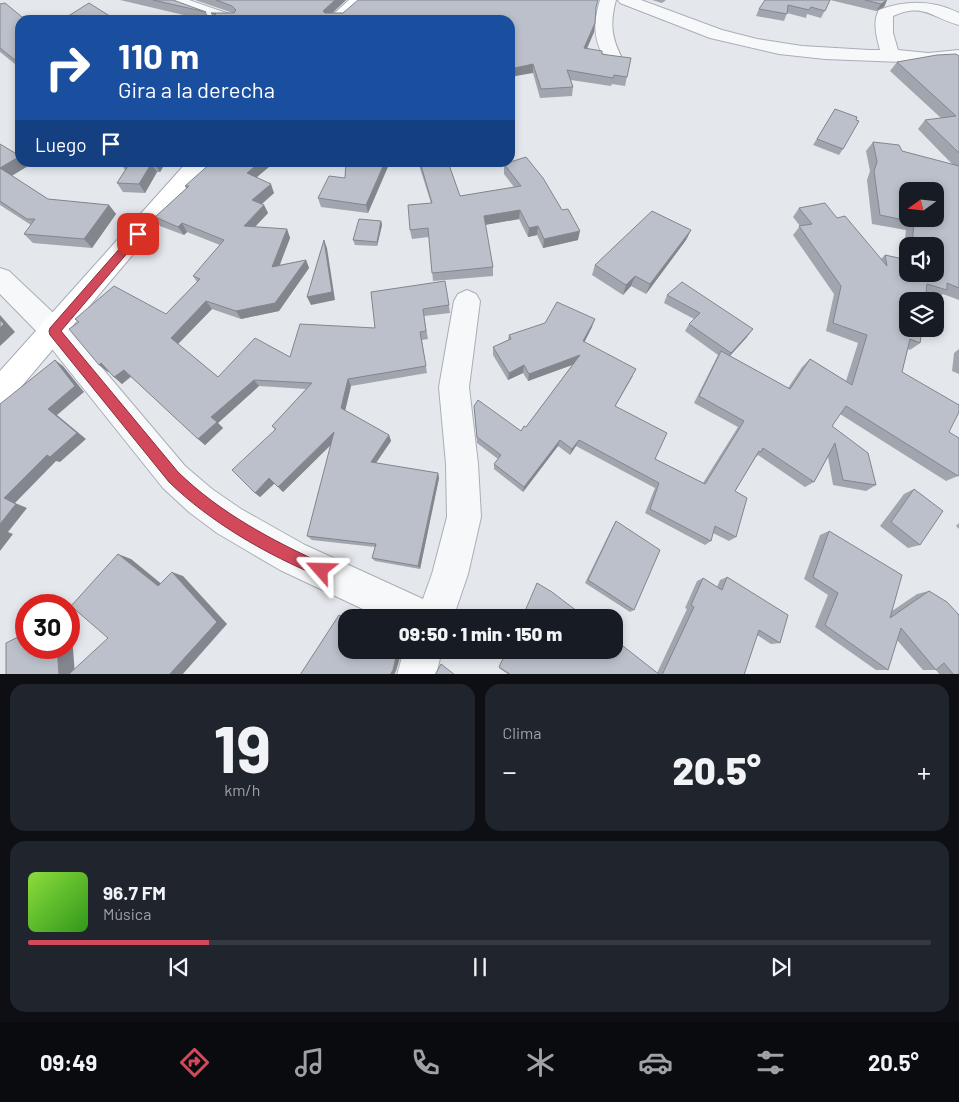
<!DOCTYPE html>
<html lang="es">
<meta charset="utf-8">
<style>
:root{--surface:#171b24;--page:#20242c;--text:#f1f3f6;--muted:#9ea1a6;--line:#363941;--accent:#d1495b}
body{margin:0;font-family:Barlow,sans-serif;background:var(--page);color:var(--text);height:100vh;display:flex;flex-direction:column;font-size:19px;white-space:nowrap}
*{box-sizing:border-box;margin:0}
p{font-size:16px;color:var(--muted)}
.icon{flex:none;width:28px;height:28px;fill:none;stroke:currentColor;stroke-width:2;stroke-linecap:round;stroke-linejoin:round}
.map{position:relative;height:674px;overflow:hidden}
.panel{display:flex;flex-direction:column;gap:10px;padding:10px;background:#0d0f14;flex:1}
.panel>*{flex:none}
.guide{position:absolute;left:15px;top:15px;width:500px;height:152px;border-radius:15px;box-shadow:0 2px 8px #0003;background:#1a4fa0;color:#fff;overflow:hidden}
.needle{width:32px;rotate:255deg}
.tools{position:absolute;left:899px;top:182px;display:grid;gap:10px}
.tools a{display:grid;place-items:center;width:45px;height:45px;border-radius:10px;background:var(--surface);box-shadow:0 2px 8px #0003;font-size:25px}
.speed{position:absolute;left:15px;top:594px;display:flex;gap:10px;font-size:25px;font-weight:700;text-align:center}
.speed>*{display:grid;place-content:center;width:65px;height:65px;border-radius:50%;background:var(--surface);box-shadow:0 2px 8px #0003;line-height:1}
.speed .limit{border:8px solid #d22;background:#fff;color:#111}
.pin{position:absolute;display:grid;place-items:center;width:42px;height:42px;color:#fff;margin:-21px;border-radius:10px;box-shadow:0 2px 8px #0006}
.me{position:absolute;width:55px;margin:-28px;rotate:295deg;stroke-linejoin:round;filter:drop-shadow(0 0 4px #0008)}
.turn{display:flex;align-items:center;gap:18px;height:105px;padding:0 20px;font-size:22px}
.turn .icon{width:65px;height:65px;stroke-width:2.5}
.turn b{display:block;font-size:35px;line-height:42px}
.then{display:flex;align-items:center;height:48px;padding:0 20px;background:#0003;gap:10px;font-size:19px}
.big{font-size:38px;font-weight:800;line-height:1.1}
.panel .card{flex:1;display:flex;flex-direction:column;justify-content:center;gap:8px;min-width:0;padding:0 18px;border-radius:15px;background:var(--page)}
.panel .dial{align-items:center;gap:0}
.dial b{font-size:65px;line-height:1}
.song{display:flex;align-items:center;gap:15px}
.cover{width:60px;height:60px;border-radius:8px;background:linear-gradient(135deg,hsl(90 70% 55%),hsl(110 70% 35%))}
.played{height:5px;border-radius:2px;background:linear-gradient(90deg,var(--accent) 20%,var(--line) 20%)}
.keys{display:flex;justify-content:space-around;direction:ltr}
.heat{display:flex;justify-content:space-between;align-items:center;font-size:28px;direction:ltr}
.panel .tiles{flex:1;display:grid;gap:10px;grid-template-columns:1fr 1fr}
.card:last-child{grid-column:span 2}
.trip{position:absolute;left:338px;top:609px;width:285px;height:50px;border-radius:15px;background:var(--surface);box-shadow:0 2px 8px #0003;font-weight:800;line-height:50px;text-align:center}
.tabs{display:flex;height:80px;justify-content:space-around;align-items:center;background:#090b0e;color:var(--muted)}
.tabs .icon{width:35px;height:35px}
.tabs .selected{color:var(--accent)}
.tabs b{font-size:22px;color:var(--text)}
.map>svg:first-child{display:block}
.lines{fill:none;stroke-linecap:round;stroke-linejoin:round}
.minor-casing{stroke:#a9aeb7;stroke-width:2}
.major-casing{stroke:#a3abb8;stroke-width:2}
.minor{fill:#f7f8fa;fill-rule:evenodd}
.major{fill:#fff;fill-rule:evenodd}
.wall{fill:#a1a5ae;fill-rule:evenodd}
.shaded-wall{fill:#83868d}
.building{fill:#bbc0ca;stroke:#83868d;fill-rule:evenodd}
.route{fill:#d1495b;stroke:#882f3b}
</style>
<div class="map">
<svg width="959" height="675" viewBox="0 0 959 675">
<rect width="100%" height="100%" fill="#e4e7ec"/>
<g class="lines">
<g class="minor-casing">
<g id="minor">
<path d="M165,0H189L235,16L237,20H213L167,3Z"/>
<path d="M600,0H616C610,22 611,37 622,58L619,62L613,63L607,62C593,41 593,23 600,0Z"/>
<path d="M618,0H641L722,30L757,39L802,46L869,50H880C877,38 872,22 879,10C906,0 933,0 959,13V25C932,18 924,2 893,16V33L898,50L928,53L959,50V60L928,63L825,59L779,54L710,38L620,3Z"/>
<path d="M0,268L9,271L64,323L185,466L212,489L241,509L305,545L423,599L432,574L447,517L446,464L439,387L454,301L458,294L467,290L476,294L480,301L469,387L478,464L481,517L468,574L453,618H382L280,570L217,533L189,512L163,488L44,339L0,294Z"/>
<path d="M404,650H442L436,675H397Z"/>
</g>
</g>
<g class="major-casing">
<g id="major">
<path d="M349,0H367L345,20H327Z"/>
<path d="M187,162H211L10,400L0,404V371Z"/>
</g>
</g>
<use href="#minor" class="minor"/>
<use href="#major" class="major"/>
</g>
<g class="wall">
<path d="M120,0H173L206,12L209,18L212,16L211,13H233L195,0H346L332,13L596,11L594,32L587,49L608,55L631,58L625,86L612,84L611,86L571,80L573,87L572,96L540,98L533,73L510,20H205Z"/>
<path d="M652,0H666L662,3Z"/>
<path d="M765,0H887L884,7L876,11L830,0L821,18L807,14L806,18L787,13L784,21L756,16L759,9Z"/>
<path d="M0,4L22,17L20,20V68L0,52Z"/>
<path d="M959,56V300L943,294L937,299L926,295L920,343L910,350L908,349L902,372L949,432L958,476L946,481L840,414L832,426L876,485L866,491L833,485L828,457L814,482L805,487L758,455L756,457L735,491L736,537L729,541L713,533L711,541L705,545L645,513L655,488L576,446L570,455L558,446L523,492L494,469V464L498,459L477,443L474,406L521,431L526,427L573,364L528,381L523,373L508,380L493,355V347L508,340L509,335L592,327L584,342L633,376L615,407L655,459L703,483L738,427L694,403L718,355L685,331L689,324L694,319L664,303L667,295L747,337L730,356L788,388L802,367L810,359L846,381L858,343L826,331L834,294L793,235L800,226L793,217L799,208L837,218L881,259L885,255L903,259L906,230L872,224L867,180L870,171L866,151L873,142L902,151L953,165L918,129L925,120L941,118L890,71L897,62ZM908,246H935L908,274Z"/>
<path d="M835,109L856,120L843,149L839,155L813,145Z"/>
<path d="M0,144L28,166L12,176L48,199L109,205L116,214L92,248L33,243L24,234L31,225L0,205Z"/>
<path d="M120,162H166L160,172H157L145,193L123,192L117,183L125,170Z"/>
<path d="M275,162L256,177L274,193L262,204L264,205L268,213L255,227L287,229L290,238L279,265L306,260L309,268L279,311L241,319L212,309L178,344L218,377L290,357L375,328L371,292L449,305L450,313L424,316L428,339L422,340L427,373L351,386L345,411L389,435L391,441L376,463L438,473L439,478L420,569L375,561L372,558L375,547L312,540L307,536L331,444L283,492L275,483L260,497L255,493L275,430L272,426L306,389L259,386L218,423L223,428L205,445L131,377L122,384L108,371V372L99,365L79,322L75,319L166,314L197,282L193,276L220,245L187,232L184,235L160,226L155,217L186,189L185,186Z"/>
<path d="M346,162H390L368,213L321,207L318,198L345,178Z"/>
<path d="M418,162H448L460,196L514,187L504,174V164L578,240L543,248L537,235L528,237L519,219L485,225L493,267V276L433,281L429,237L412,239L410,230L431,203Z"/>
<path d="M381,221L382,225L377,246L355,245L353,240Z"/>
<path d="M691,230L686,240L646,294L631,286L623,295L592,275L595,265Z"/>
<path d="M959,349V374L952,371L954,353Z"/>
<path d="M914,489L920,545L908,548L880,526L904,494Z"/>
<path d="M616,521L634,610L630,612L585,583L613,526Z"/>
<path d="M959,523V529L956,526Z"/>
<path d="M829,531L892,611L917,594L929,591L959,675H940L936,670H923L897,640L888,670H876L815,627L828,595L804,579L820,535Z"/>
<path d="M727,577L780,643L771,644L757,635L744,675H509L499,668L507,650L657,673L687,609L685,608L697,581L703,578L717,587L720,580Z"/>
</g>
<g class="shaded-wall">
<path d="M335,0H346L325,20L323,11Z"/>
<path d="M887,0L884,7L876,11L881,4Z"/>
<path d="M595,23L594,32L583,57L584,48Z"/>
<path d="M533,64V73L510,77V69Z"/>
<path d="M20,156V162H26L28,166L9,177L0,168Z"/>
<path d="M156,162H166L160,172L155,164Z"/>
<path d="M260,162H275L251,182L247,173Z"/>
<path d="M385,162H390L368,213L366,205Z"/>
<path d="M151,164L157,172L145,193L139,184Z"/>
<path d="M271,184L274,193L256,209L252,200Z"/>
<path d="M109,205L116,214L92,248L84,239Z"/>
<path d="M264,205L268,213L248,234L244,226Z"/>
<path d="M520,210L519,219L484,225V216Z"/>
<path d="M381,221L382,225L377,246V242Z"/>
<path d="M182,223L187,232L184,235L178,227Z"/>
<path d="M538,226L537,235L528,237L529,228Z"/>
<path d="M287,229L290,238L276,275L272,267Z"/>
<path d="M691,230L686,240L646,294L650,284Z"/>
<path d="M580,231L578,240L543,248L544,239Z"/>
<path d="M324,240L327,248L335,300L311,305L307,297Z"/>
<path d="M306,260L309,268L279,311L241,319L236,311Z"/>
<path d="M635,276L631,286L623,295L626,285Z"/>
<path d="M206,301L212,309L177,345L171,338Z"/>
<path d="M0,315L15,332L0,346Z"/>
<path d="M595,319L592,327L581,349L583,341Z"/>
<path d="M753,329L747,337L726,360L731,353Z"/>
<path d="M580,355L578,363L528,381L529,374Z"/>
<path d="M55,360L63,366L84,392L57,415L86,439L60,462L56,461L15,503L27,508L8,532L13,534L0,551V524L4,498L47,455L48,409Z"/>
<path d="M101,363L109,370L108,372L99,365Z"/>
<path d="M524,365L523,373L508,380L509,373Z"/>
<path d="M124,370L131,376L122,384L114,377Z"/>
<path d="M348,379L351,386L344,415L341,408Z"/>
<path d="M254,380L259,386L218,423L223,428L205,445L198,439L211,417Z"/>
<path d="M334,432L338,438L283,492L278,487Z"/>
<path d="M389,435L391,441L373,467L371,462Z"/>
<path d="M560,440L558,446L523,492L524,487Z"/>
<path d="M579,440L576,446L570,455L572,449Z"/>
<path d="M438,473L439,478L420,569L418,566Z"/>
<path d="M269,478L275,483L260,497L255,493Z"/>
<path d="M118,554L131,559L169,590L158,586Z"/>
<path d="M172,572L183,576L227,624L182,675H169Z"/>
<path d="M69,621L71,622L75,675H59L57,648H69Z"/>
<path d="M387,650H389L400,658L396,671L394,675H390Z"/>
</g>
<g class="building">
<path d="M153,0H173L206,12Z"/>
<path d="M216,0H335L323,11L325,13H343L358,0H598L596,7L595,23L584,48L602,51V54L608,55L631,58L627,77L614,75L613,78L567,70L573,87L541,89L533,64L510,69V20H426L419,18L418,20H205L216,14L211,13H234L236,10L232,6Z"/>
<path d="M765,0H830L825,11L811,7L809,10L788,5L787,14L759,9Z"/>
<path d="M865,0H887L881,4Z"/>
<path d="M5,3L22,17L26,16L32,20H20V64L0,48V4Z"/>
<path d="M89,3L116,20H62Z"/>
<path d="M956,54L959,56V153L925,120L956,116L897,62L937,55Z"/>
<path d="M835,109L857,117L856,120L859,121L843,149L817,139Z"/>
<path d="M873,142L899,145L902,151L959,166V288L947,283V290L927,284L925,301H908V329H922L920,343L910,339L902,372L959,405V412L949,432L959,438V474L958,476L846,406L832,426L868,453L876,485L843,480L835,443L814,482L763,448L761,452L759,451L735,491L747,498L736,537L715,526L711,541L650,509L659,483L579,440L572,449L560,440L524,487L494,464L501,455L477,437L474,406L478,400L521,431L524,426L526,427L580,355L529,374L524,365L509,373L493,347L511,339L509,335L545,323L557,302L595,319L583,341L636,369L615,406L667,433L655,459L705,484L744,421L699,396L721,351L790,389L810,359L852,385L867,335L833,323L841,286L799,226L812,224L799,208L825,203L837,218L845,216L887,266L885,255L908,260V274H935V246H912L914,222L880,215L874,171L877,162ZM908,191H935V219H908Z"/>
<path d="M0,144L20,156L0,168Z"/>
<path d="M526,157L543,178L562,210L568,209L580,231L544,239L538,226L529,228L520,210L484,216L493,267L432,273L428,228L410,230L408,205L432,203L420,162H448L460,196L521,186L504,164Z"/>
<path d="M127,162H156L155,164H151L139,184L117,183L130,163Z"/>
<path d="M212,162H260L247,173L271,184L252,200L264,205L244,226L287,229L272,267L306,260L275,303L236,311L206,301L171,338L218,377L255,338L290,357L300,324L375,328L371,292L445,281L449,305L423,309L426,331L420,332L426,366L348,379L341,408L389,435L371,462L438,473L418,566L372,558L376,544L307,536L334,432L278,487L269,478L255,493L232,470L276,429L272,426L312,383L254,380L211,417L217,422L198,439L124,370L114,377L101,363L99,365L69,329L79,322L75,319L114,286L166,314L200,279L193,276L224,240L182,223L178,227L155,217L189,186H185Z"/>
<path d="M346,162H385L366,205L318,198L329,176L345,178Z"/>
<path d="M0,168L48,199L109,205L84,239L24,234L35,219H27L0,201Z"/>
<path d="M652,211L691,230L650,284L635,276L626,285L595,265Z"/>
<path d="M359,219L381,221L377,242L353,240Z"/>
<path d="M324,240L332,292L307,297Z"/>
<path d="M682,282L753,329L731,353L689,324L700,313L667,295Z"/>
<path d="M0,320L4,324L0,328Z"/>
<path d="M55,360L75,386L48,409L77,433L50,457L47,455L4,498L16,504L0,524V404Z"/>
<path d="M914,489L943,511L920,545L891,522Z"/>
<path d="M616,521L660,550L634,610L588,580Z"/>
<path d="M829,531L902,575L890,618L929,591L947,602L959,615V675H954L944,663L936,670L901,628L888,670L825,625L838,593L813,577Z"/>
<path d="M118,554L158,586L172,572L217,622L169,675H68L108,638L71,606Z"/>
<path d="M727,577L788,615L780,643L759,630L744,675H662L694,607L691,605L703,578L722,590Z"/>
<path d="M537,583L552,592L586,618H522Z"/>
<path d="M339,615L346,620V650H387L396,657L393,670L390,675H300Z"/>
<path d="M26,633V648H57L59,675H6V643Z"/>
<path d="M614,639L660,675H511L499,667L507,650H614Z"/>
<path d="M441,664L455,675H435Z"/>
</g>
<path class="route" d="M138,230L141,232V237L61,331L178,472C220,513 273,541 326,565L328,570L326,575L321,577C267,555 210,522 169,482L50,335L49,331L50,328L134,232Z"/>
</svg>
<div class="tools">
<a><svg class="needle" viewBox="-14 -14 28 28"><path d="M0-13l5 13h-10z" fill="#e53935"/><path d="M0 13l5-13h-10z" fill="#9ea1a6"/></svg></a>
<a><svg class="icon" aria-label="sound" viewBox="0 0 24 24"><path d="M4 9h4l5-4v14l-5-4H4zM17 9q2 3 0 6"/></svg></a>
<a><svg class="icon" aria-label="layers" viewBox="0 0 24 24"><path d="M12 4l9 5-9 5-9-5zM3 14l9 5 9-5"/></svg></a>
</div>
<div class="speed"><div class="limit">30</div></div>
<div class="pin" style="left:138px;top:234px;background:#d93025"><svg class="icon" aria-label="arrive" viewBox="0 0 24 24"><path d="M6 21V4h12l-3 4 3 4H6"/></svg></div>
<svg class="me" style="left:321px;top:570px" viewBox="-20 -20 40 40"><path d="M0-17L14 15 0 8-14 15z" fill="#d1495b" stroke="#fff" stroke-width="4"/></svg>
<div class="trip">09:50 · 1 min · 150 m</div>
<div class="guide">
<div class="turn"><svg class="icon" aria-label="right" viewBox="0 0 24 24"><path d="M7 20v-9h11M14 6l5 5-5 5"/></svg><div><b>110 m</b>Gira a la derecha</div></div>
<div class="then">Luego<svg class="icon" aria-label="arrive" viewBox="0 0 24 24"><path d="M6 21V4h12l-3 4 3 4H6"/></svg></div>
</div>
</div>
<section class="panel">
<div class="tiles">
<div class="card dial"><b>19</b><p>km/h</p></div>
<div class="card"><p>Clima</p>
<div class="heat"><a>−</a><b class="big">20.5°</b><a>+</a></div>
</div>
<div class="card">
<div class="song"><i class="cover"></i><div><b>96.7 FM</b><p>Música</p></div></div>
<div class="played"></div>
<div class="keys"><svg class="icon" aria-label="previous" viewBox="0 0 24 24"><path d="M18 5L8 12l10 7zM5 5v14"/></svg><svg class="icon" aria-label="pause" viewBox="0 0 24 24"><path d="M8 5v14M16 5v14"/></svg><svg class="icon" aria-label="next" viewBox="0 0 24 24"><path d="M6 5l10 7-10 7zM19 5v14"/></svg></div>
</div>
</div>
</section>
<nav class="tabs">
<b>09:49</b>
<svg class="icon selected" aria-label="directions" viewBox="0 0 24 24"><path d="M12 3l9 9-9 9-9-9zM9 14v-3h6M13 9l2 2-2 2"/></svg>
<svg class="icon" aria-label="music" viewBox="0 0 24 24"><path d="M9 18V5l10-2v13"/><circle cx="6" cy="18" r="3"/><circle cx="16" cy="16" r="3"/></svg>
<svg class="icon" aria-label="phone" viewBox="0 0 24 24"><path d="M5 4h4l2 5-3 2q2 4 5 5l2-3 5 2v4C11 20 4 13 5 4z"/></svg>
<svg class="icon" aria-label="climate" viewBox="0 0 24 24"><path d="M12 3v18M4 7l16 10M4 17L20 7"/></svg>
<svg class="icon" aria-label="car" viewBox="0 0 24 24"><path d="M5 17H2v-5l4-1 3-4h7l3 4 3 1v5h-3M9 17h6M6 11h13"/><circle cx="7" cy="17" r="2"/><circle cx="17" cy="17" r="2"/></svg>
<svg class="icon" aria-label="filters" viewBox="0 0 24 24"><path d="M4 7h16M4 17h16"/><circle cx="9" cy="7" r="2"/><circle cx="15" cy="17" r="2"/></svg>
<b>20.5°</b>
</nav>
